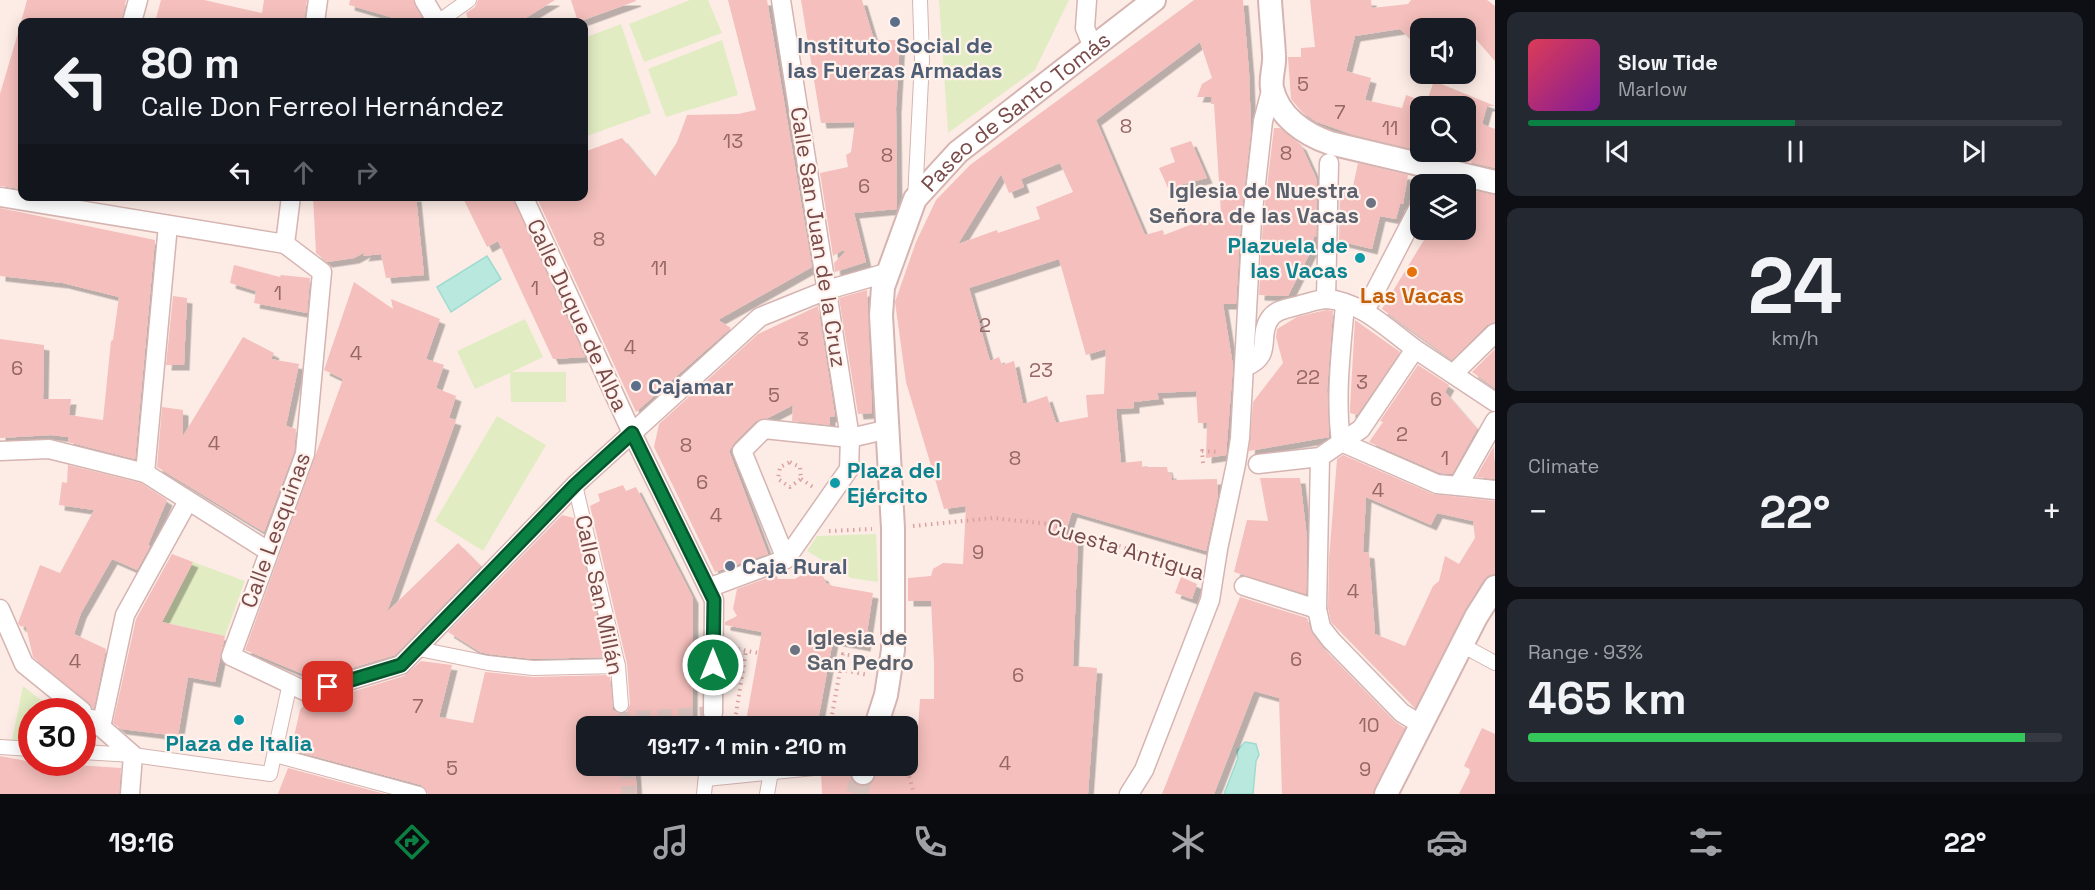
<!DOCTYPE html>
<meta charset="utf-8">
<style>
:root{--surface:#171b24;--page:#242831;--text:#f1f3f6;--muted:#9ea1a6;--line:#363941;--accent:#0b8043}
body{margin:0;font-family:"Space Grotesk",sans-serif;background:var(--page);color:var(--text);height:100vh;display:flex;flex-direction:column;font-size:22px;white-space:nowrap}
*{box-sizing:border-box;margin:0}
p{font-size:20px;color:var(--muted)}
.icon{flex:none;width:33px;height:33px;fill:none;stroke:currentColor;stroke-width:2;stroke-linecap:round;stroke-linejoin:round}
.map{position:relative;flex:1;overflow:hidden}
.side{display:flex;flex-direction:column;gap:12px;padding:12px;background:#0d0f14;width:600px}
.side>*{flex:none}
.hud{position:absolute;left:18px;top:18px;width:570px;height:183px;border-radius:12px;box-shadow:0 3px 15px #0003;background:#171b24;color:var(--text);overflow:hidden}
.tools{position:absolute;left:1410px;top:18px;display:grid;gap:12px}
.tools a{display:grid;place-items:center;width:66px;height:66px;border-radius:12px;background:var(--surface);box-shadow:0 3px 15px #0003;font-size:30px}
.speed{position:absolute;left:18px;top:698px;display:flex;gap:12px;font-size:30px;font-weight:700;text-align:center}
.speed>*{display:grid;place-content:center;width:78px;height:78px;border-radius:50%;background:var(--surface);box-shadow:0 3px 15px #0003;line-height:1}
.speed .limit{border:9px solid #d22;background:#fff;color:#111}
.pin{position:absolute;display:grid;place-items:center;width:51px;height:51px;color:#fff;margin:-26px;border-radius:12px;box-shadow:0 3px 9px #0006}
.me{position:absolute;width:66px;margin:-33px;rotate:0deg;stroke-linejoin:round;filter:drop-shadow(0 0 4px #0008)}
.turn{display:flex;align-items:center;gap:21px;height:126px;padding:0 24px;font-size:27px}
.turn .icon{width:78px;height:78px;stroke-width:2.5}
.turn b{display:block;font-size:42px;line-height:51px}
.lanes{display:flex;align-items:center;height:57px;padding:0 24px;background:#0003;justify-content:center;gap:30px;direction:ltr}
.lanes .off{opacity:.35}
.big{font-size:45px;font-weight:700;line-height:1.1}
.side .card{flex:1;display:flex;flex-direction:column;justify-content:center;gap:9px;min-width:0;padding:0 21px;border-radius:12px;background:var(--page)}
.side .dial{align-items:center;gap:0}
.dial b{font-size:78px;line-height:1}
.song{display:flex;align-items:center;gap:18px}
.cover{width:72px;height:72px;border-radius:9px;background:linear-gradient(135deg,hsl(350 70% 55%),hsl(290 70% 35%))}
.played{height:6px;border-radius:3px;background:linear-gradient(90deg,var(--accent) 50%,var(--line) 50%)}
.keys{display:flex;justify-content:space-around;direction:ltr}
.heat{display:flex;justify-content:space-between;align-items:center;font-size:33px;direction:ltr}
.charge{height:9px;border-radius:4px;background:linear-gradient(90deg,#34c759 93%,var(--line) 0)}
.trip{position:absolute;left:576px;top:716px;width:342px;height:60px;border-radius:12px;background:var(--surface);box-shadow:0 3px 15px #0003;font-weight:700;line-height:60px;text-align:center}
.tab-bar{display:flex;height:96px;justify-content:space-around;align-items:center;background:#090b0e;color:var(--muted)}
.tab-bar .icon{width:42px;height:42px}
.tab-bar .on{color:var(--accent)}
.tab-bar b{font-size:27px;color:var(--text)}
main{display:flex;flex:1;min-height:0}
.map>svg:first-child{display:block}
.green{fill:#e2ecc3}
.water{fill:#b9e8df;stroke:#9fdbcf;stroke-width:1.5}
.building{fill:#f4bfbc;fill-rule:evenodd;filter:url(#shadow)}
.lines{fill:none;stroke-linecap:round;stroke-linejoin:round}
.pedestrian-tunnel{stroke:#dcc4bf;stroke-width:14;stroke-dasharray:14 7;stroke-linecap:butt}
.tertiary-tunnel{stroke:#dcc4bf;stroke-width:22;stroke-dasharray:22 11;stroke-linecap:butt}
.pedestrian-casing{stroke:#d5b4b1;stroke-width:16}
.minor-casing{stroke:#d5b4b1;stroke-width:21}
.tertiary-casing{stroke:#d5b4b1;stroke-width:26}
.path{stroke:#daa29f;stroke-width:4;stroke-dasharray:1.5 4.5;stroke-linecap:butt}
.pedestrian{stroke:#fff;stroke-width:14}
.minor{stroke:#fff;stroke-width:18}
.tertiary{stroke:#fff;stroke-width:22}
.route-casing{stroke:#07532c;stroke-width:15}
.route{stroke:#0b8043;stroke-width:10}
.service-dot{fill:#5c6f8a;stroke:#fff2ed;stroke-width:2}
.worship-dot{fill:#6b7280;stroke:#fff2ed;stroke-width:2}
.culture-dot{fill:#0f9aa8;stroke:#fff2ed;stroke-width:2}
.food-dot{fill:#e8710a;stroke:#fff2ed;stroke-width:2}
.labels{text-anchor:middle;stroke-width:4.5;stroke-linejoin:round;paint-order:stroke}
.number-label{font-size:20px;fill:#976766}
.service-label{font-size:22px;font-weight:bold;fill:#4e5e75;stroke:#fff2ed;text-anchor:start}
.street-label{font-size:22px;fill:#784a49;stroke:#fff2ed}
.worship-label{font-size:22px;font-weight:bold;fill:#5b616d;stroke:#fff2ed;text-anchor:end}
.culture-label{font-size:22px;font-weight:bold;fill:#0d838f;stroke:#fff2ed;text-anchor:end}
.food-label{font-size:22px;font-weight:bold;fill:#c56008;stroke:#fff2ed}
</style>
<main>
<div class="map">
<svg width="1495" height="794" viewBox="0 0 1495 794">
<defs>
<filter id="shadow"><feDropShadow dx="5.5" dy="5.5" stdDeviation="0" flood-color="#0004"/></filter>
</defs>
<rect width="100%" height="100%" fill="#fdece6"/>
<g class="green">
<path d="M690,0H708L722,33L644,62L629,24Z"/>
<path d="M939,0H1069L1035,70L948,133Z"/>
<path d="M621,24L651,113L584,137V38Z"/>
<path d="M722,40L738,95L666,117L648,69Z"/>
<path d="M525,319L543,357L512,372H566V402H511L510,373L475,389L457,351Z"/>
<path d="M497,416L546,445L483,551L435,521Z"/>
<path d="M876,534L878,582L851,578L807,551L817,536Z"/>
<path d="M193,562L245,581L225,636L162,622Z"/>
<path d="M23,686L55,711H32L31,745H11Z"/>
</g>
<g class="water">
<path d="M487,256L501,279L451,312L437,287Z"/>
<path d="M1245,742L1256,744L1259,755L1256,761L1253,794H1224L1238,758L1237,751Z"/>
</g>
<g class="building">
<path d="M27,0H126L121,22H21Z"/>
<path d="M161,0H204L262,13L264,0H307L304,22H155Z"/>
<path d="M350,0H413L424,22H397V19L349,5Z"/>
<path d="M478,0H555L519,22H469L466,13L475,7Z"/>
<path d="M571,0H635L636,1L578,22Z"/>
<path d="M728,0H767L812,267L718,320L731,328L636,412L536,196H584V152L622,138L655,177L677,142L687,115L738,114L756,110Z"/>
<path d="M801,0H862L874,40H900L896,108L897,209L854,213L866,262L835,272L834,263L845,252L843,250L833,256L820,173L848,167L846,155L851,152L855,122L821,123Z"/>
<path d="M1194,0H1243L1249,72L1251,130L1241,218L1236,304H1223L1233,366L1226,455L1206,458L1207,423H1198L1196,391L1157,393L1159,399L1134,402V408L1116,409L1121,463L1142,461V467H1167L1168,473H1171L1172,480L1217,479L1218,495L1206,551L1072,512L1065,534L1078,539L1073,666L1097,668L1088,794H822L821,773H850L854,783L866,786L882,770H915L920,699H934V663L931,601H908V578L931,576L933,569L943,563L963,564L966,506L944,509L906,382L895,302L916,242L936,200L970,165ZM1200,42L1212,78L1202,84L1197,97H1212L1211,104H1214L1221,213L1164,235L1163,230L1145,235L1096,120ZM1060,163L1073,192L1036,207L1040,219L998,233L997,230L958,244L1001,174L1009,193L1024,187L1021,179ZM1059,259L1086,355L1106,349L1104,394L1086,395L1088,417L1056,423L1047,396L1023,404L1014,361L1002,365L999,357L990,361L969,288Z"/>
<path d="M1310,0H1371L1372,8L1408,4L1411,0H1487L1495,6V61L1466,28H1420V47L1400,29L1355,36L1346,71L1371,78L1365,100L1402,108L1406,95L1420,100V151L1354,135L1317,122L1302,112L1291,99L1288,57H1301V48L1315,47Z"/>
<path d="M18,33H22V189L0,186V94Z"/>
<path d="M1434,81L1495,106H1487L1482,124L1495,129V168L1466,161V106H1425Z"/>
<path d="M1274,128H1280L1301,145L1317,180L1316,237L1314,236L1312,249L1288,296L1259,295L1263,220Z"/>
<path d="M1191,141L1207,178L1168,188L1159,168L1175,162L1170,148Z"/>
<path d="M1358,163L1408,175L1403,204H1400L1396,219L1380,216L1372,249L1339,241L1340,188L1352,191Z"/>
<path d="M1466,189L1495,195V322L1487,325L1452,360L1382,309L1430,230H1466Z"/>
<path d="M313,196H416L424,275L386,278L381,254L363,256L365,252L354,258L327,262L316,253Z"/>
<path d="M462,196H512L585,357L553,359L498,241L487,247Z"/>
<path d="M0,208L155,240L135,459L68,442V437L51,435L0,438V339L44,345L43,399H71L69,415L103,420L111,341L113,340L119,297L63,283L0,276Z"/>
<path d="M234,265L280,277L281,275L310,278L307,313L254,303L256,291L230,283Z"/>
<path d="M354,282L393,309L391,299L440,319L426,359L444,365L436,388L456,396L449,418L456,420L387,612L458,543L481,566L395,655L315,679L245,650L343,379L324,370Z"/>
<path d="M867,290L872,413L858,414L839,298Z"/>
<path d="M173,296L187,298L184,365H166Z"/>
<path d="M818,306L835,416L830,417V425L792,421L793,405L768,418L756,421L734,443L729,451L768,554L715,572L654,447L659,424L758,334Z"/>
<path d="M1326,310L1333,311L1327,390L1329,437L1249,451L1253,402L1283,363L1276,337L1277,329L1297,317Z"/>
<path d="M1355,320L1400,352L1357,415L1350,413V407Z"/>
<path d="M243,337L274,353L271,359L299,364L286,426L296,429L294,452L264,532L157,467L162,407L183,410V436Z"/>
<path d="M1495,349V388L1472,372Z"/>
<path d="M1418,365L1449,385L1445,392L1477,429L1452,474L1440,473L1369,442L1383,422L1380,421Z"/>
<path d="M1494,446L1495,479L1476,477Z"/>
<path d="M1343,455L1433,494L1495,501V574L1484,579L1465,610L1415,708L1331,622L1328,608L1329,559L1337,459ZM1366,497L1431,525L1437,513L1473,521L1475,538L1459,564L1445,556L1439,581L1433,586L1405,646L1375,634L1369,553L1363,552Z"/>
<path d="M68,465L141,483L167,500L148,545L150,546L137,570L112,559L81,613L74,634L106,649L94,708L33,657L26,627L20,626L18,623L40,565L60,573L94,510L59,505L62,482L67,483Z"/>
<path d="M1260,478H1300L1307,538L1306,594L1234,572L1247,520L1268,521Z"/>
<path d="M623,485L626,491L636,487L693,598L692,722L586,726V765H635L637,794H428L421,785L291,750L300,710L306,703L312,704L404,676L421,661L452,665L439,717L473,723L485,672L533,677L610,675L613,710L621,714L627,712L630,704L627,664L590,506L600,501L598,494Z"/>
<path d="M562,515L574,518L607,657L533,659L489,654L480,652L448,632Z"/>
<path d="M172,554L193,562L162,622L225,636L215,682L188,677L178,736L121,729L113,723L136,619Z"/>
<path d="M810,570L823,576L826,583L833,586L873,593L865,646L833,640L817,726H776L746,721L762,632L725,625V622L737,616L733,609L737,589L776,575L778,579H795Z"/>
<path d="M1181,577L1197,584L1192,599L1175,593Z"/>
<path d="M1240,597L1307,618L1312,633L1323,648L1394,721L1405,728L1373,794H1282L1279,698L1254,691L1214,794H1162Z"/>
<path d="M1482,728L1495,734V794H1459L1471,770L1464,766Z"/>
<path d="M0,756L32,762L121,768L119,794H0Z"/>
<path d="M288,768L385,794H278Z"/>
</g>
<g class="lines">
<g class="pedestrian-tunnel">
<path d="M624,726L623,719L713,713"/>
<path d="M627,765L629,794"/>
</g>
<path class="tertiary-tunnel" d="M857,794L863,773"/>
<g class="pedestrian-casing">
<g id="pedestrian">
<path d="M438,22L469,0"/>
<path d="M915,199L922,60L920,0"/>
<path d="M575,485L618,666L621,705"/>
<path d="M1462,645L1495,663"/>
<path d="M419,649L488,663L533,668L618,666"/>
<path d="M711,726L713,713"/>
<path d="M0,747L32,749"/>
<path d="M82,752L133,755L270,774L290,683"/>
<path d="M275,755L419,794"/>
<path d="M706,779L814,768"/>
<path d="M704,794L707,765"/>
<path d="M767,794L771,772"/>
</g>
</g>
<g class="minor-casing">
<g id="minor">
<path d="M424,0L437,22"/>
<path d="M1087,0L1085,28L1093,47"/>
<path d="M132,22L138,0"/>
<path d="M315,22L318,0"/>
<path d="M291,196L285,244L322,272L305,454L231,656L309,693L401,665L575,485L760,317L827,290L886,273"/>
<path d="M523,196L632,433L714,600L713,713"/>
<path d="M0,197L285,244"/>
<path d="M1326,299L1329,163"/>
<path d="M1345,305C1341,351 1335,396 1341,442L1437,484L1458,486L1495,421"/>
<path d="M1365,311L1420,205"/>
<path d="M1245,367C1275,355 1256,336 1271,317C1277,309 1290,308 1300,305C1308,303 1319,299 1327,299C1362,302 1389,330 1415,349"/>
<path d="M1453,374L1495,333"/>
<path d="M0,451L49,449L145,473L268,551"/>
<path d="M1320,457L1317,609L1321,627L1331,640L1402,713L1422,725"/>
<path d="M1258,464L1320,457L1361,429L1415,349L1495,402"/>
<path d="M145,473L168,225"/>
<path d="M1458,486L1495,490"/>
<path d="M786,559L742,451L764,429L850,438L889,429"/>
<path d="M1244,586L1317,609"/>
<path d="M708,588L786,559L849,469L850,438L781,0"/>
<path d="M0,609L24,664L82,711"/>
<path d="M92,719L133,755L130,794"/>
<path d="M101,727L125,615L188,501"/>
<path d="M1129,794L1144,770L1210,600L1218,549L1236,464L1240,438L1252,219L1263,121L1272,87"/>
</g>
</g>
<g class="tertiary-casing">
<g id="tertiary">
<path d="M1270,0C1271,18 1273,37 1274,55C1275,66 1270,78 1272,88C1278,116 1304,134 1330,143L1495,182"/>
<path id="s1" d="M876,726L886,695L893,650V528L881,315L883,287L915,199L958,152L1154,0"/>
<path d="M863,773L865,765"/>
<path d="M1386,794L1476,617L1495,587"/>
</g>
</g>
<g class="path">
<path d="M790,462L800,467L801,479L790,487L778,479L780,467Z"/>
<path d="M1203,463L1202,451L1218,452"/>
<path d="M801,479L813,487"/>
<path d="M913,526L993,518L1050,524L1197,571"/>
<path d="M829,531L872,529"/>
<path d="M732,648L758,653"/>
<path d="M828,667L868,675"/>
<path d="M734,726L746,651"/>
<path d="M830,726L843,654L870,659"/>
<path d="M906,765L914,794"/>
<path d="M828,767L844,765"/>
</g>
<use href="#pedestrian" class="pedestrian"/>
<use href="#minor" class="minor"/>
<use href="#tertiary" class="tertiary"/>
</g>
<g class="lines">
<g class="route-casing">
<path id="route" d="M328,687L401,665L575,485L632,433L714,600L713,665"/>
</g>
<use href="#route" class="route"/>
</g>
<g class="service-dot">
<circle cx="895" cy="22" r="6"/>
<circle cx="636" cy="386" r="6"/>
<circle cx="730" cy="566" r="6"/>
</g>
<g class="worship-dot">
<circle cx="1371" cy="203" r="6"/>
<circle cx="795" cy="650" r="6"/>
</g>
<g class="culture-dot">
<circle cx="1360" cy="258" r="6"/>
<circle cx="835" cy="483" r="6"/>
<circle cx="239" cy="720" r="6"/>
</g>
<circle class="food-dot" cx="1412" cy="272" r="6"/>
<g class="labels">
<g class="number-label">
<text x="1303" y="91">5</text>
<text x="1340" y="119">7</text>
<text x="1126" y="133">8</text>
<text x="1390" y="135">11</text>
<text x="733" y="148">13</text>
<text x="1286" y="160">8</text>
<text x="887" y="162">8</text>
<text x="864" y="193">6</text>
<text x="599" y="246">8</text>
<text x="659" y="275">11</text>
<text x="535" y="295">1</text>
<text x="278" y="300">1</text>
<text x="985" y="332">2</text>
<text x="803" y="346">3</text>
<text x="630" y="354">4</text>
<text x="356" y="360">4</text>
<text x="17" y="375">6</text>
<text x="1041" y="377">23</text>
<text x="1308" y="384">22</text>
<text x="1362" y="389">3</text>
<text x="774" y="402">5</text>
<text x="1436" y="406">6</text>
<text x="1402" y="441">2</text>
<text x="214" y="450">4</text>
<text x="686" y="452">8</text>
<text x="1015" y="465">8</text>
<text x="1445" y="465">1</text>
<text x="702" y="489">6</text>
<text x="1378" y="497">4</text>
<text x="716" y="522">4</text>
<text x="978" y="559">9</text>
<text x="1353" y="598">4</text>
<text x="1296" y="666">6</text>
<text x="75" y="668">4</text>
<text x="1018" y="682">6</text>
<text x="418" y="713">7</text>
<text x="1369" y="732">10</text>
<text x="1005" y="770">4</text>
<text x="452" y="775">5</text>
<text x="1365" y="776">9</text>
</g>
<g class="service-label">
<text x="895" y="53" text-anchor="middle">Instituto Social de<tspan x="895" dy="25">las Fuerzas Armadas</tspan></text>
<text x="648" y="394">Cajamar</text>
<text x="742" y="574">Caja Rural</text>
</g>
<g class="street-label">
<text dy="8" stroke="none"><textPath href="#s1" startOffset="669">Paseo de Santo Tomás</textPath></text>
<text transform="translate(819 237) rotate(81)" y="8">Calle San Juan de la Cruz</text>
<text transform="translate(578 315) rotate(65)" y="8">Calle Duque de Alba</text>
<text transform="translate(275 530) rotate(-70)" y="8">Calle Lesquinas</text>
<text transform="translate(1126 549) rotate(17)" y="8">Cuesta Antigua</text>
<text transform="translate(600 595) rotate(78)" y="8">Calle San Millán</text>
</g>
<g class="worship-label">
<text x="1359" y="198">Iglesia de Nuestra<tspan x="1359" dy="25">Señora de las Vacas</tspan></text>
<text x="807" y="645" text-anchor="start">Iglesia de<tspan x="807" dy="25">San Pedro</tspan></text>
</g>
<g class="culture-label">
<text x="1348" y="253">Plazuela de<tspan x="1348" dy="25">las Vacas</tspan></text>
<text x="847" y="478" text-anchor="start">Plaza del<tspan x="847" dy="25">Ejército</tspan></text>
<text x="239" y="751" text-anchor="middle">Plaza de Italia</text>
</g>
<g class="food-label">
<text x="1412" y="303">Las Vacas</text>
</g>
</g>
</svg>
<div class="tools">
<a><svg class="icon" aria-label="sound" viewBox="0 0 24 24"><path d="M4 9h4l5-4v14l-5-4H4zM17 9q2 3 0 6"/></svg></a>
<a><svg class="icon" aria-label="search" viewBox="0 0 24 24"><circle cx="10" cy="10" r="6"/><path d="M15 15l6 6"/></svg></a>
<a><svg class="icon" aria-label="layers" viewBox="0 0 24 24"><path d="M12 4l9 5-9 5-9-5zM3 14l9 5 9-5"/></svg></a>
</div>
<div class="speed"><div class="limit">30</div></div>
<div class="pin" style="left:328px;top:687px;background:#d93025"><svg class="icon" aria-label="arrive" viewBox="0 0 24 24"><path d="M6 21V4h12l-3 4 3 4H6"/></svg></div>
<svg class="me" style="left:713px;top:665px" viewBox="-20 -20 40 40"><circle r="17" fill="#0b8043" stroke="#fff" stroke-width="3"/><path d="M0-11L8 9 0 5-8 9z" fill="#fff"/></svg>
<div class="trip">19:17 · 1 min · 210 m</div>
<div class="hud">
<div class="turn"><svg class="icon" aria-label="left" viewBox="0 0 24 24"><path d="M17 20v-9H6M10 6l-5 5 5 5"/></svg><div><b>80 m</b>Calle Don Ferreol Hernández</div></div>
<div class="lanes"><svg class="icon" aria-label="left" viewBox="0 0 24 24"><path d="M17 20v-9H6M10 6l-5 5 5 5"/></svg><svg class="icon off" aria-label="ahead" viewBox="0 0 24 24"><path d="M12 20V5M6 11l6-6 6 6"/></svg><svg class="icon off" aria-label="right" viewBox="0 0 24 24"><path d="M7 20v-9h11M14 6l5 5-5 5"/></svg></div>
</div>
</div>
<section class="side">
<div class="card">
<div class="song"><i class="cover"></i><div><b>Slow Tide</b><p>Marlow</p></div></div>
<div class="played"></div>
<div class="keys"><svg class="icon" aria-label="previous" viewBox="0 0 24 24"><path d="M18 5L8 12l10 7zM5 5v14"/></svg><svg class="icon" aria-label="pause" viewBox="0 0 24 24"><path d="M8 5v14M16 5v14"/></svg><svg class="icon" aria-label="next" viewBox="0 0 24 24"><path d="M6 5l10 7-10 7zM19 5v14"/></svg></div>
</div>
<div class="card dial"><b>24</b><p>km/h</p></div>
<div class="card"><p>Climate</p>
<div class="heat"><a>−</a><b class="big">22°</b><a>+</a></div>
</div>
<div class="card"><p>Range · 93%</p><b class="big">465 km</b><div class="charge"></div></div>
</section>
</main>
<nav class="tab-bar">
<b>19:16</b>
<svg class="icon on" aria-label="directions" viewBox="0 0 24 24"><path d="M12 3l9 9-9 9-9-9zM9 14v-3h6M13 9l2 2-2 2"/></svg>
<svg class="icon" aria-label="music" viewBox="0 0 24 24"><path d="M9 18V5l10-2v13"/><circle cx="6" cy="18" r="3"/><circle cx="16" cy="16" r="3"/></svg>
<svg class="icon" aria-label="phone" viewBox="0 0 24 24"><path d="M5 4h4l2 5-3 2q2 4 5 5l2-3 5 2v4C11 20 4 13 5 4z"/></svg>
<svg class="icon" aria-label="climate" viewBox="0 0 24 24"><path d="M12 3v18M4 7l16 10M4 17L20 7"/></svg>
<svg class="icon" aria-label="car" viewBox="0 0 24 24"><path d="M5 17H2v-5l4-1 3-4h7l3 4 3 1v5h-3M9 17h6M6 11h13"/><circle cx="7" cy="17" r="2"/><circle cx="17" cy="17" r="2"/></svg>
<svg class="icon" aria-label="filters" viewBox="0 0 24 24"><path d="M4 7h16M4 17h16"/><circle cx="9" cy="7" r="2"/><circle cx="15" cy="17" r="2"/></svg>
<b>22°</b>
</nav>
